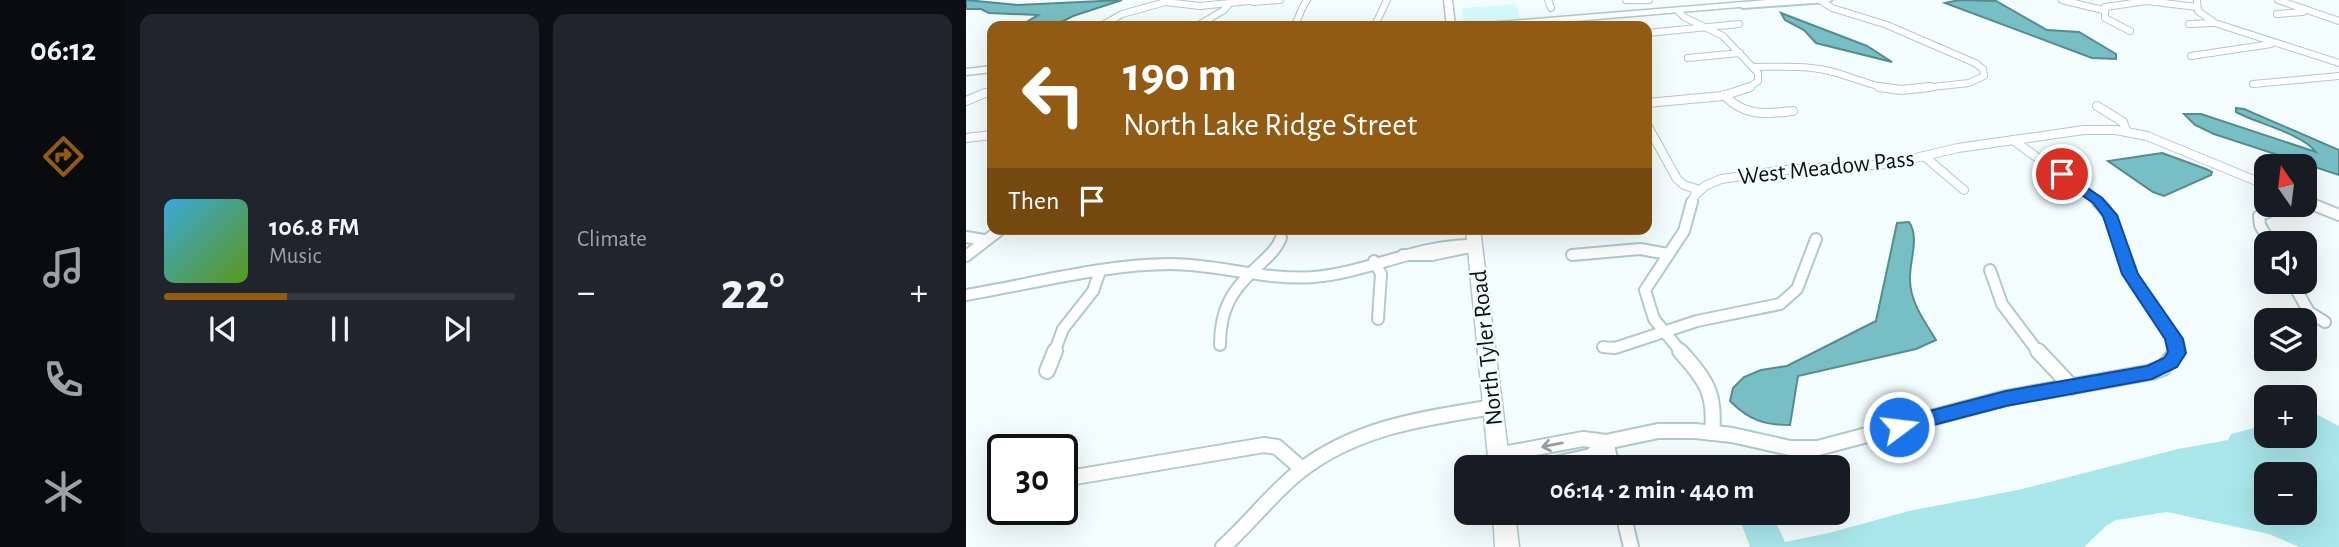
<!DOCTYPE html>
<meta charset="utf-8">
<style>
:root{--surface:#171b24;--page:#20242c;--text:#f1f3f6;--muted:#9ea1a6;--line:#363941;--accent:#925b13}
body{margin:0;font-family:"Alegreya Sans",sans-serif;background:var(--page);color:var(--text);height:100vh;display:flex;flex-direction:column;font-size:26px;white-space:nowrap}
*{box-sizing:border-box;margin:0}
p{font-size:23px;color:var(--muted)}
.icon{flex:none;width:38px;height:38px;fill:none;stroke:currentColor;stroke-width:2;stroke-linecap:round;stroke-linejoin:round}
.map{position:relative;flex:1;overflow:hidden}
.details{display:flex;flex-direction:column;gap:14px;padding:14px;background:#0d0f14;width:840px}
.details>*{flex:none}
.banner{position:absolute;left:21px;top:21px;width:665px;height:214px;border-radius:14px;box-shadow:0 7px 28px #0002;background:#925b13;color:#fff;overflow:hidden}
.needle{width:46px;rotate:346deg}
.tools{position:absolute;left:1288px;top:154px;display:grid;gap:14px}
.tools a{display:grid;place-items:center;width:63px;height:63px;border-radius:14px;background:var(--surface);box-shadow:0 7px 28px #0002;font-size:35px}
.speed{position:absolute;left:21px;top:434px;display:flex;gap:14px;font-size:35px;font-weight:700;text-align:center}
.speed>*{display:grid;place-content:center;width:91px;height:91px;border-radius:50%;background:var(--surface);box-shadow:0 7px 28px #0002;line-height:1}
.speed .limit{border:4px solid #111;border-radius:10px;background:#fff;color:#111}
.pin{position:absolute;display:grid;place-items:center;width:60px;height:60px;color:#fff;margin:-30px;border:4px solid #fff;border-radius:50%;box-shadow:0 2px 7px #0007}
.me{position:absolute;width:77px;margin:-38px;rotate:75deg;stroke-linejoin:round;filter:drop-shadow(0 0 5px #0008)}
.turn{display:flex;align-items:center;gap:24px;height:147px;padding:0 21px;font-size:32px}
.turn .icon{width:91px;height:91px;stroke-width:2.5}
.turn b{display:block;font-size:49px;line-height:60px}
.then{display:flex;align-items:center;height:66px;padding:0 21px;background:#0003;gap:14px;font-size:26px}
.big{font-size:52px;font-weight:700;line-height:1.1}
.details .card{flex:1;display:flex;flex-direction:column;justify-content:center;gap:10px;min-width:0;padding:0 24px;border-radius:14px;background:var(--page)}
.song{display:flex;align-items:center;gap:21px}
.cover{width:84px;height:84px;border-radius:10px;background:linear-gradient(135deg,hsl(200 70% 55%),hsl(90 70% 35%))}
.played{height:7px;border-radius:4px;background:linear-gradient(90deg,var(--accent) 35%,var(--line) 35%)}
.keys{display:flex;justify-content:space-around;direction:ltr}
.heat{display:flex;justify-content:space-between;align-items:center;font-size:38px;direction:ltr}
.details .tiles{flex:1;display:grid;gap:14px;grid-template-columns:repeat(2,1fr)}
.trip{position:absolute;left:488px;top:455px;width:396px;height:70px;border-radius:14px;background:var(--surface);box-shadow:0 7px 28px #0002;font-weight:700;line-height:70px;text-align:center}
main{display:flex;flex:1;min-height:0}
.menu{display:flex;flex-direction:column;width:126px;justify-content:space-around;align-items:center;background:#090b0e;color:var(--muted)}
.menu .icon{width:49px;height:49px}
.menu .current{color:var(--accent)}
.menu b{font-size:32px;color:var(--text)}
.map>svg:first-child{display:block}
.built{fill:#d8fcfe}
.green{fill:#a9e6eb;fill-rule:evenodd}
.water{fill:#78bfc5;stroke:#568b8f;stroke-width:2}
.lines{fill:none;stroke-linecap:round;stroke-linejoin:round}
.minor-far3-casing{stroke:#b0c9cb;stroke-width:8}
.minor-far2-casing{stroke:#b0c9cb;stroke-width:10}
.minor-far1-casing{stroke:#b0c9cb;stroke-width:14}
.minor-casing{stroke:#b0c9cb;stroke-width:18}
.tertiary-casing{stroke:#b0c9cb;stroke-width:4}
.secondary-casing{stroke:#b0c9cb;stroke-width:3}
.minor-far3{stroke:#fff;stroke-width:6}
.minor-far2{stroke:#fff;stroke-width:8}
.minor-far1{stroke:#fff;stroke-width:10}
.minor{stroke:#fff;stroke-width:14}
.tertiary{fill:#fff;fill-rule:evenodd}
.secondary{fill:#fff;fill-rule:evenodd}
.oneway{stroke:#9ca0a0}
.route{fill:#1a73e8;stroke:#114b97;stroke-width:2}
.labels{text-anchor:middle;stroke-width:5;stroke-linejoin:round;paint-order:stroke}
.street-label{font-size:24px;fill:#081112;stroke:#f3fdfe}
</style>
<main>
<nav class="menu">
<b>06:12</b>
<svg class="icon current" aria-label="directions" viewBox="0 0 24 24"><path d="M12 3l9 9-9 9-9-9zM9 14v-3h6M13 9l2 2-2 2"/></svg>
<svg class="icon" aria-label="music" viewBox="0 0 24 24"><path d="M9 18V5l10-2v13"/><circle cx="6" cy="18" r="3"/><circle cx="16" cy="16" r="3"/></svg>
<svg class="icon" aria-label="phone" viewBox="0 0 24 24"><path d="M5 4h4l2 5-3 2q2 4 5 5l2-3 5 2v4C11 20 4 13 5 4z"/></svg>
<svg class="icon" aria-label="climate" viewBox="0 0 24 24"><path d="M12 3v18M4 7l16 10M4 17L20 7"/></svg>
</nav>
<section class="details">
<div class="tiles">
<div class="card">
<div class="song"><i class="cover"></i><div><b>106.8 FM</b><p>Music</p></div></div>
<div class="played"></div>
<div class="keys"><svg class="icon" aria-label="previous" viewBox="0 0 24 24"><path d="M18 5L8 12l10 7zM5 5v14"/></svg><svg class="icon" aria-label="pause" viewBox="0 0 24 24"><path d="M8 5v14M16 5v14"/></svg><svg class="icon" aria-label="next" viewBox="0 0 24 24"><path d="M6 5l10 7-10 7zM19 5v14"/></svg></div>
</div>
<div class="card"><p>Climate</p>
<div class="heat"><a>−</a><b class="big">22°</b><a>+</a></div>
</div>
</div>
</section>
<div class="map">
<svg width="1373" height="547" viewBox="0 0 1373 547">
<rect width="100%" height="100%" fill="#f3fdfe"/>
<path class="built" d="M550,4L555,22L497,24L496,8Z"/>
<path class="green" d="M1348,413L1373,426V547H1333L1303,534L1201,512L1150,520L1140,526L1118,547H784L775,523L807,516L819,542L863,533L943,511L1052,490L1212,449L1262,440L1265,434L1300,425V436H1339V416ZM1300,474H1339V513H1300Z"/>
<g class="water">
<path d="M0,0L52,5L156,0L107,16L88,26H54L72,15L23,13L15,9H0Z"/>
<path d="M993,0L1030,1L1081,30L1113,32L1150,54V59L1126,58L979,3Z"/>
<path d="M815,13L901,46L926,62L850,43L838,30L819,20Z"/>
<path d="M1270,108L1278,109L1373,150V175L1248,134L1229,125L1218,114H1235L1350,152C1335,133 1292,124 1270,112Z"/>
<path d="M1196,153L1240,169L1246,172L1245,175L1198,196L1187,192L1142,161Z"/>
<path d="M943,222C954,237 943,262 944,280C944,302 959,322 970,340L950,349L832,376L824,425C798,425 783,420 764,401L767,388L778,377L795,370L821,366L910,321L931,223Z"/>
</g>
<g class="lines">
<g class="minor-far3-casing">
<g id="minor-far3">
<path d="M582,0L585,8"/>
<path d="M660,0H683"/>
<path d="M854,0L866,8L921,25L1009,63L1017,69L1018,76L1003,83L947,89"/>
<path d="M1096,0L1137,10"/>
<path d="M1231,0L1232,11L1249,23L1373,63"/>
<path d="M1312,0L1373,21"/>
<path d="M199,2L234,6L293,0"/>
<path d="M287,2L314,0"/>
<path d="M712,11L718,17L757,36L792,73V81L781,89"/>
<path d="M1311,14L1337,12"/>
<path d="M410,23L421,0"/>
<path d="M1223,24L1246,23"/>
<path d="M135,26L156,14L203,1"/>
<path d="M231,26L258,10L263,4"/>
<path d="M328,26C334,17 334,9 341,0"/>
<path d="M1164,31L1139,18V7L1181,1L1231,7"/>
<path d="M681,33L773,24"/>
<path d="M1225,56L1305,44"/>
<path d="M722,58L774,53"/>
<path d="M787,67C812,67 838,65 863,71C885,76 904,86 926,89"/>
<path d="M1287,84L1373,76"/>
</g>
</g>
<g class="minor-far2-casing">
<g id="minor-far2">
<path d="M913,87L935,90L964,87"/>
<path d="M758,95C779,117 799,114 827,111"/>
<path d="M0,101L19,93"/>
<path d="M681,103L757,96L784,87"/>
<path d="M1131,106L1157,122L1160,131"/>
<path d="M681,125L711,179L718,185L733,190"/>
<path d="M0,138L26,135"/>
<path d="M1047,140L1134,203"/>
<path d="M958,156L998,190"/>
<path d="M1339,201L1345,203"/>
<path d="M726,203L728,196L739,186L755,179L827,169L924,164L992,148L1118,130H1150L1181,136L1300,185"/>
</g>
</g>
<g class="minor-far1-casing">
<g id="minor-far1">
<path d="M1132,202C1152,220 1153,248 1163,272C1176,301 1204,322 1211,353"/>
<path d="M1341,202L1373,215"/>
<path d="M0,237L18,240"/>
<path d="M1304,243L1294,225L1293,216L1317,205"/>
<path d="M437,255H466L504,247"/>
<path d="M606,255L674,249L702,254"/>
<path d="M0,256L35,229"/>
<path d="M408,261L415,274L412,319"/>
<path d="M1024,270L1036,304L1073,353"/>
<path d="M1326,282L1343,312L1359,322"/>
<path d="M0,295C66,284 139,264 205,264C253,264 300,281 348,277C404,272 452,244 509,245"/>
<path d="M254,345C254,310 265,291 290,268C300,258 310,251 315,238"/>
<path d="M637,347L649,348L731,321L814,304L831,289L850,239"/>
<path d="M88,353L97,329L127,291L134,271"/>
<path d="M716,353L688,319L679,290L718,231L726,202"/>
</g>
</g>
<g class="minor-casing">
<g id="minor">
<path d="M714,351C740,380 750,393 746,433"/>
<path d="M1072,351L1106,387"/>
<path d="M81,371L89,351"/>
<path d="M640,442L646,467"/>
<path d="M532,455L617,439L640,442L692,431H729L766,435L824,448H852L1040,398L1186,372L1197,368L1211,351"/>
<path d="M575,467L625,456L640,442"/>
<path d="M103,478L298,445L311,447L336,469"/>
<path d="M657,513L665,547"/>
<path d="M257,547C284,523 306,493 334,471C390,427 459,418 527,407"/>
</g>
</g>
<g class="tertiary-casing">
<path id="tertiary" d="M831,0H865L861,2L777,8L773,6L777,4Z"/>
</g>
<g class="secondary-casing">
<g id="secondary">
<path d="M478,0H486L489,26H481Z"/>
<path d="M802,0H835L831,2L549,26H517L521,23Z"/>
<path d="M857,0H866L862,2Z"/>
<path d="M26,66V72L0,75V69Z"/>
<path d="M500,229H514L544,467H523Z"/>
<path d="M527,513H549L553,547H529Z"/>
</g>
</g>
<use href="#minor-far3" class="minor-far3"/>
<use href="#minor-far2" class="minor-far2"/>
<use href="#minor-far1" class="minor-far1"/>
<use href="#minor" class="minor"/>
<use href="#tertiary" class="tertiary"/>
<use href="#secondary" class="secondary"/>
</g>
<defs><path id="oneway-shaft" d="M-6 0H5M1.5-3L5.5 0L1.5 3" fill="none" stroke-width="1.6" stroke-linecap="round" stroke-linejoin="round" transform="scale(1.75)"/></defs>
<use class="oneway" href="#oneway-shaft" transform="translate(586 445) rotate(169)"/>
<path class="route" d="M1096,170L1136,198L1151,215L1172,274L1217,339L1220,353L1211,367L1186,379L1040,406L933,434L926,432L923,427L926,421L933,419L1040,391L1181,366L1198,358L1202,352L1199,339L1156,274L1137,216L1127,203L1091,177V171Z"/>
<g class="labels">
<g class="street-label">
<text transform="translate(860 167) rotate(-6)" y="8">West Meadow Pass</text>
<text transform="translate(520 348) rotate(-96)" y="8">North Tyler Road</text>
</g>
</g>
</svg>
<div class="tools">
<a><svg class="needle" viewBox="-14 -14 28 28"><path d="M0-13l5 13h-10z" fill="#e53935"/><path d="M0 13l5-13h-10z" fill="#9ea1a6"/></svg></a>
<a><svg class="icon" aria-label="sound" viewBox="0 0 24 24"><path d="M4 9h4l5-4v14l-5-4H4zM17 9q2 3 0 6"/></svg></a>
<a><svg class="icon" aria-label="layers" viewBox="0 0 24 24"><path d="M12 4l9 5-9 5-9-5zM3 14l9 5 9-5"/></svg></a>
<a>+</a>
<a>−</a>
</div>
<div class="speed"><div class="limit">30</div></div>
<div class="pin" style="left:1096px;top:174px;background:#d93025"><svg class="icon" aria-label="arrive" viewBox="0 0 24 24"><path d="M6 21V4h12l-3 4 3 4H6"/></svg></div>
<svg class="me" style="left:933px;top:427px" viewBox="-20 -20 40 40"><circle r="17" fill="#1a73e8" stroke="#fff" stroke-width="3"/><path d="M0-11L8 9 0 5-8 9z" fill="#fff"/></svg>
<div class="trip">06:14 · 2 min · 440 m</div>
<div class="banner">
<div class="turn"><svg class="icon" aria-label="left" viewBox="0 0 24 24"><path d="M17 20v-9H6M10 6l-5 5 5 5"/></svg><div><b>190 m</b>North Lake Ridge Street</div></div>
<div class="then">Then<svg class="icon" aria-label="arrive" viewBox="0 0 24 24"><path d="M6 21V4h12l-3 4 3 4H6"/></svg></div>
</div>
</div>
</main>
